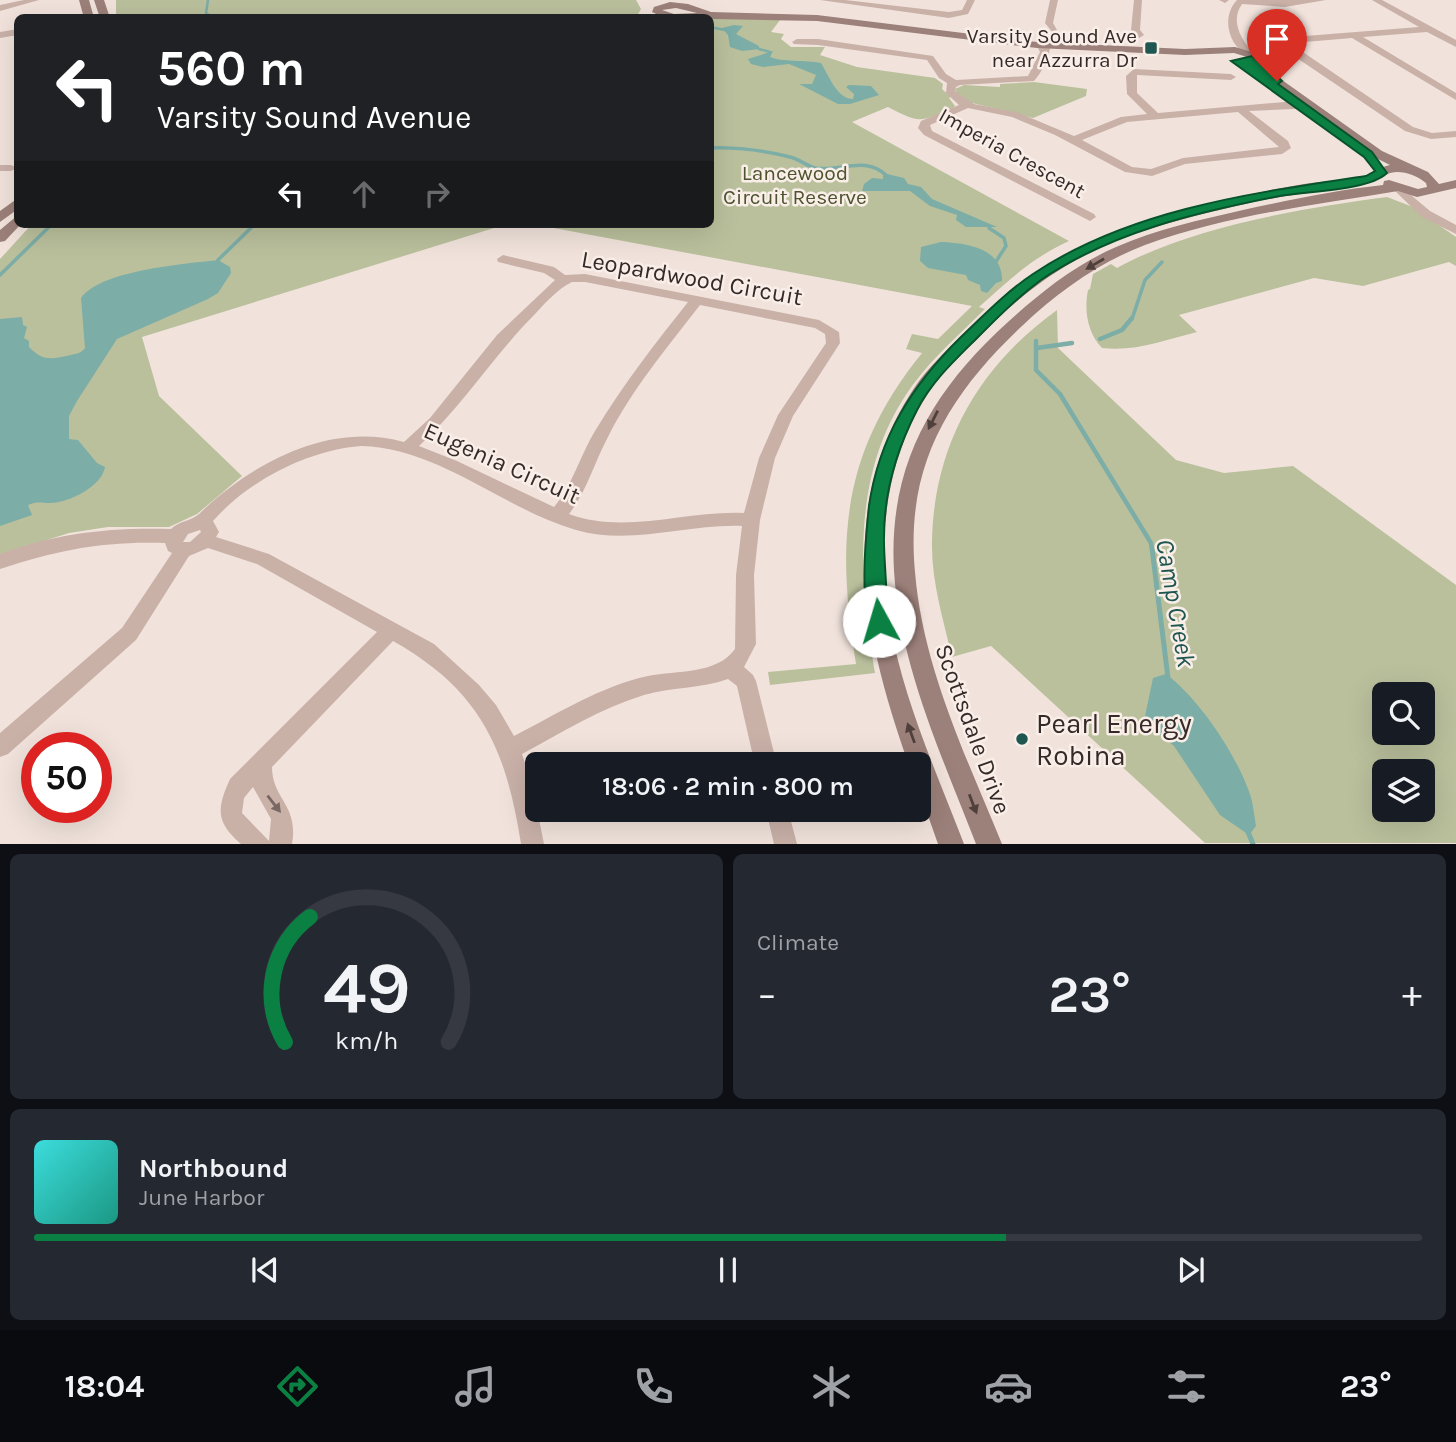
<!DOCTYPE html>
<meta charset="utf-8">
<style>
:root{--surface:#171b24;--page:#242831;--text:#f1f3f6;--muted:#9ea1a6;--line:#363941;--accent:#0b8043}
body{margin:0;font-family:Karla,sans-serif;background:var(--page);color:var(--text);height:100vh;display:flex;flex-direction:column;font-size:26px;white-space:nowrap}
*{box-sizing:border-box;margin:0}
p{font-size:23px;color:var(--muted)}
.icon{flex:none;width:38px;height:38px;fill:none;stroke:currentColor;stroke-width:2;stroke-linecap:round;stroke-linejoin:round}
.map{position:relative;height:844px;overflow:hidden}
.details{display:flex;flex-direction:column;gap:10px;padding:10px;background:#0d0f14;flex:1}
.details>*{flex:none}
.banner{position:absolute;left:14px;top:14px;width:700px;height:214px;border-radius:10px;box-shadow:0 7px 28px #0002;background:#202124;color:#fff;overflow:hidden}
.buttons{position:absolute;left:1372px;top:682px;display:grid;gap:14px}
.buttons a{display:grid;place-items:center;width:63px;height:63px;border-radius:10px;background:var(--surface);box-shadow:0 7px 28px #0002;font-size:35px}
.speed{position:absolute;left:21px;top:732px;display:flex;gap:14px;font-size:35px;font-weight:700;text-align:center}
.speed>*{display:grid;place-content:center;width:91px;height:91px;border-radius:50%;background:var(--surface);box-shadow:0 7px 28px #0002;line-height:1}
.speed .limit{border:10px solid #d22;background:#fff;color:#111}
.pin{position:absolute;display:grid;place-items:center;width:60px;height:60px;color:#fff;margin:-72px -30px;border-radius:50% 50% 50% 0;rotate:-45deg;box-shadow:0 0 7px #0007}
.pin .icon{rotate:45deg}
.me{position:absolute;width:77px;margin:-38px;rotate:354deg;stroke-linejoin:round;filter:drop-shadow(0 0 5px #0008)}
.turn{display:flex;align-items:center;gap:24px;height:147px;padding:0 28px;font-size:32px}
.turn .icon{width:91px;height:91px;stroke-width:2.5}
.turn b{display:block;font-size:49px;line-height:60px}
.lanes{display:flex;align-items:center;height:66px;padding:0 28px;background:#0003;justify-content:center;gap:35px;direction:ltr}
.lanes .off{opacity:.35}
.big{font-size:52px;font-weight:600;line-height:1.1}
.details .tile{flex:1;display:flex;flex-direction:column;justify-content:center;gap:10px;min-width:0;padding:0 24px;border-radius:10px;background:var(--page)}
.details .dial{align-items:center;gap:0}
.dial svg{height:182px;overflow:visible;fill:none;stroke:var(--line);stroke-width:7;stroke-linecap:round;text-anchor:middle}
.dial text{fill:var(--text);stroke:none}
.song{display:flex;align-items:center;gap:21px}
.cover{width:84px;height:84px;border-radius:10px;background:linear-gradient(135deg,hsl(180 70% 55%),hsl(170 70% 35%))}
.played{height:7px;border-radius:4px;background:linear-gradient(90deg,var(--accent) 70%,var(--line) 70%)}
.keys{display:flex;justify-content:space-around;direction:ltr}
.heat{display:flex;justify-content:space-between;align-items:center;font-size:38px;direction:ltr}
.details .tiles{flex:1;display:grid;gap:10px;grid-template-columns:1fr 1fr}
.tile:last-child{grid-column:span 2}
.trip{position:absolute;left:525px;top:752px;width:406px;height:70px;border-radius:10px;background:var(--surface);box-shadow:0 7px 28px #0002;font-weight:600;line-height:70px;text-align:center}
.menu{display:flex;height:112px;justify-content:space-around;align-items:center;background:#090b0e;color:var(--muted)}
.menu .icon{width:49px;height:49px}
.menu .selected{color:var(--accent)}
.menu b{font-size:32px;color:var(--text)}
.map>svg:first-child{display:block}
.green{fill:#bac09c;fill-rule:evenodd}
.water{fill:#7cada7}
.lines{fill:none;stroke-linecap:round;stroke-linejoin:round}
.stream-far3{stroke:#7cada7;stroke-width:2.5}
.stream-far2{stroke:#7cada7;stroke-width:3.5}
.stream-far1{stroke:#7cada7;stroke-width:4.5}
.stream{stroke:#7cada7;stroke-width:5}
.street{fill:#c9b1a8;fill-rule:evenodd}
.secondary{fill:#9c807a;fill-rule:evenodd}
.oneway{fill:#50403c}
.oneway2{fill:#786762}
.route{fill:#0b8043;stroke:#07532c;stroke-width:2}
.poi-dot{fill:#1f5650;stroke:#f9eee8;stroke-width:2.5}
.labels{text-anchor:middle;stroke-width:5;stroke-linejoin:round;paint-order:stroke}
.far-poi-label{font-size:21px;fill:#362a28;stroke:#f9eee8;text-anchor:end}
.far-street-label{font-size:21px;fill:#362a28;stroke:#f9eee8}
.far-park-label{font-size:21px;fill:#4c532d;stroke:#f9eee8}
.street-label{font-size:24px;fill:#362a28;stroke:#f9eee8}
.water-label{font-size:26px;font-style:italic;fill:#1f5650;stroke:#f9eee8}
.near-poi-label{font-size:28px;fill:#362a28;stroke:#f9eee8;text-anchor:start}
</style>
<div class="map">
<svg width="1456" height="844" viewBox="0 0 1456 844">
<rect width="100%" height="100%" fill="#f1e3dc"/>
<g class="green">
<path d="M116,0H636L641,9L636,18H118L116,13Z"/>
<path d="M711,18L780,20L771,32L784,34L781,39L791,47H825L820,55L857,67L935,78L943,84L942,89L951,97L949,98L955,106L953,108C919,122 921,124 888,107L852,122L1069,241C1032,258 1009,280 979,307L985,309C960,334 933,357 912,386C851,470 858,576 875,673L770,685L768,672L856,664C836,541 841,453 922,353L906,349L912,334L938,339L972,306L532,224H710Z"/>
<path d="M1034,82L1087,89L1086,96L1033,118L968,102L957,94L955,89L964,85L1000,87V84Z"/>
<path d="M1387,197L1413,207L1456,237V266L1449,262L1363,286L1314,278L1179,315L1197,332C1165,340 1135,352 1102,348C1087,332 1084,310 1088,290L1090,289L1093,274L1111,264L1117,268C1191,227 1302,208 1387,197Z"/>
<path d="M32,224H507L142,337L159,396L242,476L197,514L169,527H108L69,533L0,555V259Z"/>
<path d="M1057,310L1058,348L1176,460L1224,473L1293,466L1456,585V843H1205L991,646L952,657C943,619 931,580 932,541C934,444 979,366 1057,310ZM1384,695H1423V733H1384ZM1384,772H1423V810H1384Z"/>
</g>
<g class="water">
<path d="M734,25L743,26L736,34L759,46V49L742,51L730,47L728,35L722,28Z"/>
<path d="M773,51L770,57C781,62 806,60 821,63C829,76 837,99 853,99L854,94L846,87L849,85L871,86L879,95L850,104H838L799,84H812L816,75L789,64L763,67L751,64L748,59Z"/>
<path d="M883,173L904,178L908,184L921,187L932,199L997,227H966L956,220L957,215L930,206L910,191H862L864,184L872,178L883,179Z"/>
<path d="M941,242C967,243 1003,248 1002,281L996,283L987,293L981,291L980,285L968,280L966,275L928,268L920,261L921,247Z"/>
<path d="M218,260L230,267L231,273L218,293L208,299L117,339L77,401L69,416V439L78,440L97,463L105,467C102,486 69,503 50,503C40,503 38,501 28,505L32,515L0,526V319L22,317L23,325L27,327L24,338L29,341V347C43,362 52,359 71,355C78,353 80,354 85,348L81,298C101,270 185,264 218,260Z"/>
<path d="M1166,674C1198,698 1234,751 1248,789C1253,800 1254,814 1256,826L1249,835L1220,815L1174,746L1144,721L1153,678Z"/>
</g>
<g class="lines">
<g class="stream-far3">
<path d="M208,0L206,13L213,18"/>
<path d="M710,27L725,30"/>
<path d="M759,49L770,52"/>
</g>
<g class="stream-far2">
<path d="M710,148C738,147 763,150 790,157C799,159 807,166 815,168C840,172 866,155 887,176"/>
<path d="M989,228L1004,238L1006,246L995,263"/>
<path d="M218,260L255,224"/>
<path d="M0,275L52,224"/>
<path d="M1132,319L1145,280L1162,262"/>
</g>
<g class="stream-far1">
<path d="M1100,339L1122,330L1132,318"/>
<path d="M1036,341V370L1060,394L1151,543L1152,549"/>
<path d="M1037,348L1072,343"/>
</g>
<g class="stream">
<path d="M1152,548L1168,678"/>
<path d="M1248,832L1253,844"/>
</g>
<g class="street">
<path d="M24,0H39L0,11V5Z"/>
<path d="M820,0H845L949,12L962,10L967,0H975L968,14L949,18Z"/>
<path d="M1050,0H1058L1053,23L1057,30L1053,33L1045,23Z"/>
<path d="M1134,0H1142L1140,30L1144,35L1139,38L1131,30Z"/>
<path d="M1219,0H1229L1225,3Z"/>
<path d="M1237,0H1326L1285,7L1242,4C1230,21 1241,39 1253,53L1248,56C1228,45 1221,17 1237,0Z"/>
<path d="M1372,0H1382L1456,40V47L1427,32L1363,37L1456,93V100L1352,38L1305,42L1294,46L1413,127L1432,133L1456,131V137L1431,139L1405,131L1291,54L1284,46L1290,39L1305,36L1419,27Z"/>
<path d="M18,29V35L0,38V32Z"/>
<path d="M797,39H818L933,56L946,74L956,80L1028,76L1040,52L1035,42L1043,40L1050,49C1047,61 1042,72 1034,81L960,85L956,87L955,91L974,104L1019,113L1074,136L1121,117L1147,114L1127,94L1126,76L1134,69L1231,74L1236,77L1231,80L1137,75V93L1158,113L1307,100L1312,103L1294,109L1249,111L1288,141L1291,148L1282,154L1185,164L1152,176L1125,172L1055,135L1012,117L968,108L930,125L932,131L1094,214L1096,217L1090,221L924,135L918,128L921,121L959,105L946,93L947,83L939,78L927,60L818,45L794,44L792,42ZM1238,112L1279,147L1183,158L1151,169L1132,167L1082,140L1127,122Z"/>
<path d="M0,165H11L17,168L11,171H0Z"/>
<path d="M1399,185L1430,211L1456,225V234L1422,217L1395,191V187Z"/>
<path d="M503,255L554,267L565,275L585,274L819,320L839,332L840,343L793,416L775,458L760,520L754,575L756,644L744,667L753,675L756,681L777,765H755L737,686L728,679C701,689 671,687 644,695C601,708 561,733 522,754L532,784L544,844H521C506,748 480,690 393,641L272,767C272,799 299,805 292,844H241C215,822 217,808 230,779L377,632L257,564L208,548L189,556L136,640L8,754L0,757V733L122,628L172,553L168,551L165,543C104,541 57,550 0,569V554C56,533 111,527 171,529C179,521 191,521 199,514C252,463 329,421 404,442L430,418L497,335L555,280L544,273L498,262L497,259ZM572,282H585L688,302C654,345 624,383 595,431C580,456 573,484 554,507L457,461L419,446C463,406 494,355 536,313C547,301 558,289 572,282ZM700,305L815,328L825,334L826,343L778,415L759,458L744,513C687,510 625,535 569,514C587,491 594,463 608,437C632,389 667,348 700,305ZM361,446C440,448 503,509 576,530C630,546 686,524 742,526L736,575L735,649C716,675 677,670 648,676C601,686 557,714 514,736L496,705L479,685L434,644L269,554L216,537L219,532L213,521C248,481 308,450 361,446ZM200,530L201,532L190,542H183L188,534ZM253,787L271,819L269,841L242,813L244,798Z"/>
<path d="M766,810H788L797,844H774Z"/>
</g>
<g class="secondary">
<path d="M79,0H89L94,18H84Z"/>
<path d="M94,0H104L110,18H100Z"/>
<path d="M670,2L688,4L711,12L817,15L1037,42L1185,49L1235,47L1255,53L1265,68L1382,151L1428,172L1439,184L1456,180V188L1417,197L1398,191C1314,205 1227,215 1145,245C1098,263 1058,292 1022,326C948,396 905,466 915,572C923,668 966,756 1002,844H976C942,756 900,666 894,571C888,465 932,391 1008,322C1041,292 1075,265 1116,247C1157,229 1200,220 1243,210C1289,200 1336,190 1383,185L1384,181L1389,180L1418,189L1427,187L1426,183C1417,176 1408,172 1397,172C1385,172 1374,182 1363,184C1326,192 1289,194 1253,202C1199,215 1146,226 1096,250C1051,271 1012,302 978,338C962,354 944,370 931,389C885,456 876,544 890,623C903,699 936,771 964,844H938L919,790V765H909C863,636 834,501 919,381C933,363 950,347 966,331C1012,285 1064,250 1124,228C1181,207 1244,195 1304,184C1323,181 1342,181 1361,177C1372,175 1379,167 1390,165L1374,157L1257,72L1247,57L1234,53L1185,55L1037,48L817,21L665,18L652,12L654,7ZM676,8L697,13L674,14L662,10Z"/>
<path d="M18,198V209L0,222V211Z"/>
<path d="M18,215V224H21L5,241L0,242V230Z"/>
</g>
</g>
<defs><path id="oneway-solid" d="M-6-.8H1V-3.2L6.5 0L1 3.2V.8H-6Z" transform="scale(1.75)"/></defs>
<g class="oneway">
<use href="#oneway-solid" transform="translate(1095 264) rotate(150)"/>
<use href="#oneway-solid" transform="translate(933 420) rotate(117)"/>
<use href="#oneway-solid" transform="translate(911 733) rotate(-110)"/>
<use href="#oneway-solid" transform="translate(973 804) rotate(69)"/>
</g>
<use class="oneway2" href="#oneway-solid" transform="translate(274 804) rotate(52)"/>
<path class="route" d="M1252,56L1280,79L1282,81L1278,84L1372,152L1387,173C1368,191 1307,191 1280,196C1198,212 1111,232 1041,280C1018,297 998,317 978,337C955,360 932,381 917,410C897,449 884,494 884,537C883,553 890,619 886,627L879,629L872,627C859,601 866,535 869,506C879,437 912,385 961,337C984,315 1006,292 1033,274C1130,209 1253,193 1366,176L1375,171L1364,157L1231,61Z"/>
<g class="poi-dot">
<rect x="1144" y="41" width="14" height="14" rx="3.5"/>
<circle cx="1022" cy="739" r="7"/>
</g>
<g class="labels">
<g class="far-poi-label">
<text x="1137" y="43">Varsity Sound Ave<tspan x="1137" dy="24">near Azzurra Dr</tspan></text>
</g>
<g class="far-street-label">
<text transform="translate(1012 153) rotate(29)" y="7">Imperia Crescent</text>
</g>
<g class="far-park-label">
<text x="795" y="180">Lancewood<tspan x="795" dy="24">Circuit Reserve</tspan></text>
</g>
<g class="street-label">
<text transform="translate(692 278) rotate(10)" y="8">Leopardwood Circuit</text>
<text transform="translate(502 463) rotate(24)" y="8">Eugenia Circuit</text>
<text transform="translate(973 729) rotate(70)" y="8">Scottsdale Drive</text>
</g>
<g class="water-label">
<text transform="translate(1176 603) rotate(80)" y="9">Camp Creek</text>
</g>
<g class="near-poi-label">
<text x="1036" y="733">Pearl Energy<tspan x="1036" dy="32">Robina</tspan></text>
</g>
</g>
</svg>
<div class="buttons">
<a><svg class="icon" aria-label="search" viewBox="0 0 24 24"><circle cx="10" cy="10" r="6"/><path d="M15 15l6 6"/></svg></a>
<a><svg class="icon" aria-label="layers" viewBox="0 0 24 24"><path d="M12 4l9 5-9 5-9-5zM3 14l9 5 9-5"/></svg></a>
</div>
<div class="speed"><div class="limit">50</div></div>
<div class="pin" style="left:1277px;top:81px;background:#d93025"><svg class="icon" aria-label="arrive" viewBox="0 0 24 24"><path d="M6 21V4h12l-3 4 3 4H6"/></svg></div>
<svg class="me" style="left:879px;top:621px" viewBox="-20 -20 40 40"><circle r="19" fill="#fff"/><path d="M0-13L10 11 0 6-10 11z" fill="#0b8043"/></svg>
<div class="trip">18:06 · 2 min · 800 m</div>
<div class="banner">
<div class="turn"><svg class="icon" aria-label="left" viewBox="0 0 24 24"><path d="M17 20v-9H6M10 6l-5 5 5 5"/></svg><div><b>560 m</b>Varsity Sound Avenue</div></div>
<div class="lanes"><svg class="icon" aria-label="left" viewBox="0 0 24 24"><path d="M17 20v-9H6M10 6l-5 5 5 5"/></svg><svg class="icon off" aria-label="ahead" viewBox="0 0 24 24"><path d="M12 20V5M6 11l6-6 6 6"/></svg><svg class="icon off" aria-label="right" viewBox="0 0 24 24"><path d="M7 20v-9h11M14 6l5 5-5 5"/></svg></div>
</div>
</div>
<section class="details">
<div class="tiles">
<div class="tile dial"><svg viewBox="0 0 100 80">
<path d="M14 69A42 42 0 1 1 86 69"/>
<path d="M14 69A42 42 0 0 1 25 14" stroke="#0b8043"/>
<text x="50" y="56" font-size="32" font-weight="700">49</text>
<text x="50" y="72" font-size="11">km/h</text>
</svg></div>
<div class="tile"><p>Climate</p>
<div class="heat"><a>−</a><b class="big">23°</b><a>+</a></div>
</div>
<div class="tile">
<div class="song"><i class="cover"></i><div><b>Northbound</b><p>June Harbor</p></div></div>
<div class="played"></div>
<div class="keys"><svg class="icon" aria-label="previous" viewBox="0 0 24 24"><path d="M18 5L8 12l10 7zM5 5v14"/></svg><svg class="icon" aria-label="pause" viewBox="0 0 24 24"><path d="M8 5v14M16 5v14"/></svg><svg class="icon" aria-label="next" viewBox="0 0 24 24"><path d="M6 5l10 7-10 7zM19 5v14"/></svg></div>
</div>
</div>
</section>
<nav class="menu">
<b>18:04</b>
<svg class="icon selected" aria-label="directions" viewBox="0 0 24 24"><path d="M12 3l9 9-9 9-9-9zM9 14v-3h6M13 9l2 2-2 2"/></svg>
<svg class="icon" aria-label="music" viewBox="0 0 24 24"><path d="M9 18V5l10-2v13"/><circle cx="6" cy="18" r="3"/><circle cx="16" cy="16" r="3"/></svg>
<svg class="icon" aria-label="phone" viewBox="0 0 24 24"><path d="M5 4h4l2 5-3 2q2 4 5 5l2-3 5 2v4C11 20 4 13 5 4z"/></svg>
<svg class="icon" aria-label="climate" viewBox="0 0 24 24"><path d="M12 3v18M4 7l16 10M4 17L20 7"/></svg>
<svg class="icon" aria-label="car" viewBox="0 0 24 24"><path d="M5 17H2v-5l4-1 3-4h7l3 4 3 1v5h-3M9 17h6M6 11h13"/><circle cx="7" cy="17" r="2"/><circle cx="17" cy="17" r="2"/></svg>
<svg class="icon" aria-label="filters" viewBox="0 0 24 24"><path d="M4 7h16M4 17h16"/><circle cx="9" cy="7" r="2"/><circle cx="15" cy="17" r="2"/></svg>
<b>23°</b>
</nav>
